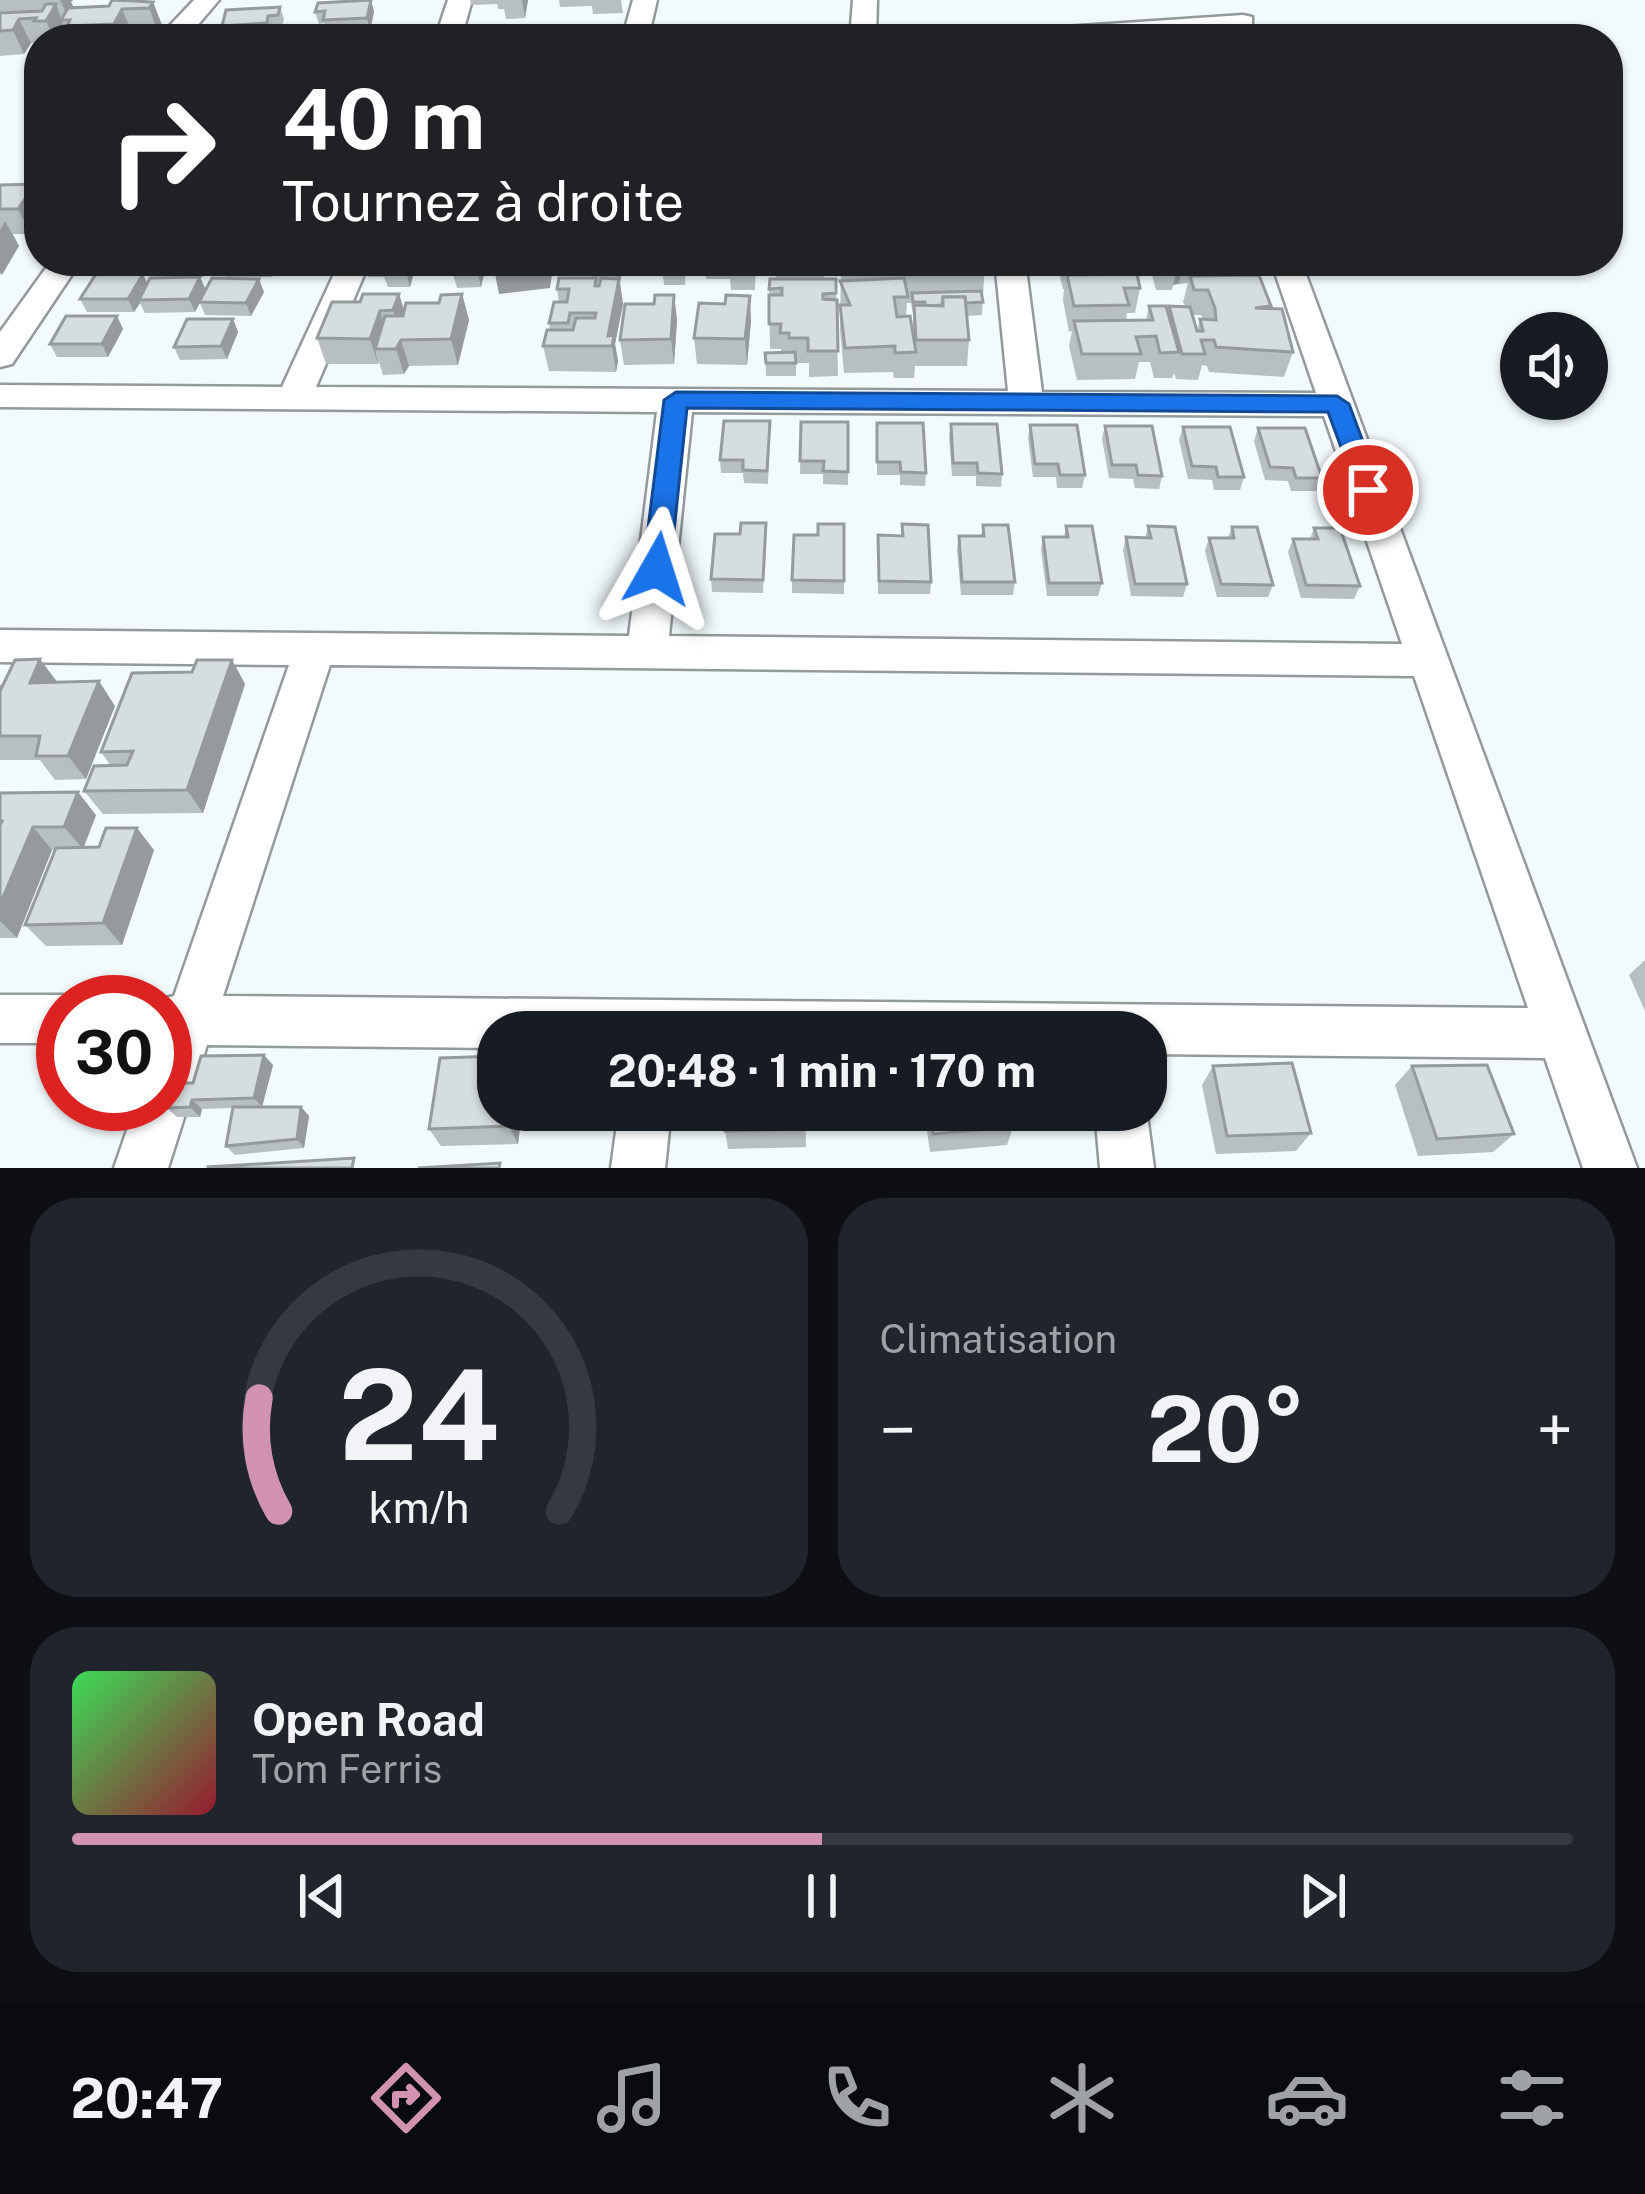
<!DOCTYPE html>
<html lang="fr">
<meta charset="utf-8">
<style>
:root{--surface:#171b24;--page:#20242c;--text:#f1f3f6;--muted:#9ea1a6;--line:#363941;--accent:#d293b1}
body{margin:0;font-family:"Public Sans",sans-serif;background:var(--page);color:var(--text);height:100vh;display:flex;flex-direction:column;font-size:45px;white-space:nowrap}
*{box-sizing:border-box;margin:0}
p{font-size:39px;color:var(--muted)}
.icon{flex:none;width:66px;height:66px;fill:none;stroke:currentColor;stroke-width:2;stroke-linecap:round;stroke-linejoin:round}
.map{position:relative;height:1168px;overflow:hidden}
.side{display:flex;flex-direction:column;gap:30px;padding:30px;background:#0d0f14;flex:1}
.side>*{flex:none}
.banner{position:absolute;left:24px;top:24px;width:1599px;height:252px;border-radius:48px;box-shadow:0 3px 9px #0004;background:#202124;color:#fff;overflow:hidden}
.fabs{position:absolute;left:1500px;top:312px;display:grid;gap:24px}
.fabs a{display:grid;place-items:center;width:108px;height:108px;border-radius:50%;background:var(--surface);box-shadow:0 3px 9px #0004;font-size:60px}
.speed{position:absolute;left:36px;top:975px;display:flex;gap:24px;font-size:60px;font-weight:700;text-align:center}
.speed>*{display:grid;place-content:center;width:156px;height:156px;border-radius:50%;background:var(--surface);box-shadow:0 3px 9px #0004;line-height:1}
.speed .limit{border:18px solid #d22;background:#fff;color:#111}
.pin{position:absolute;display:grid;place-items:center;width:102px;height:102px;color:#fff;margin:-51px;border:6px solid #fff;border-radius:50%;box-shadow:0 3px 12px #0007}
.me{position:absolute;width:132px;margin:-66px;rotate:6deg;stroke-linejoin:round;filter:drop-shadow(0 0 9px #0008)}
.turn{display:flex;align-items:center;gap:42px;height:252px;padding:0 60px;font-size:54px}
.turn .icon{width:156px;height:156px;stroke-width:2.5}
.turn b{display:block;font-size:84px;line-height:102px}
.big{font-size:90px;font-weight:700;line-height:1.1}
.side .tile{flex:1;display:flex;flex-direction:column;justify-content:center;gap:18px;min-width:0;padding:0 42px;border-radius:48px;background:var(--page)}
.side .dial{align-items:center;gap:0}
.dial svg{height:312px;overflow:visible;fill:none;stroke:var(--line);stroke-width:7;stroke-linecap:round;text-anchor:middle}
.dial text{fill:var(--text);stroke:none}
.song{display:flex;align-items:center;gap:36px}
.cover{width:144px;height:144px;border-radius:18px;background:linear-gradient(135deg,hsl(130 70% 55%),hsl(350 70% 35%))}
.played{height:12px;border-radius:6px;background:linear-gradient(90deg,var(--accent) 50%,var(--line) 50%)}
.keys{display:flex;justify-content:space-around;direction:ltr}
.heat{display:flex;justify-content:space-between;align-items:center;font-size:66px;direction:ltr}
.side .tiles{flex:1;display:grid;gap:30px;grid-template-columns:1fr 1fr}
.tile:last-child{grid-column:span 2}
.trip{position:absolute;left:477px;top:1011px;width:690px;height:120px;border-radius:48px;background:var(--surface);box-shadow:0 3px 9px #0004;font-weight:700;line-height:120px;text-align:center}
.tabs{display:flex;height:192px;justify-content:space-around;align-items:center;background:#090b0e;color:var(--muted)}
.tabs .icon{width:84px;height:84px}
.tabs .current{color:var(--accent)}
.tabs b{font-size:54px;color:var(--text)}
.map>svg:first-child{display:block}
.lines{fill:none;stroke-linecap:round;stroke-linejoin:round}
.street-casing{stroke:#929a9b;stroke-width:5}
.street{fill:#fff;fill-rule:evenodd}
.wall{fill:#b7bfc0;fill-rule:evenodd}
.shaded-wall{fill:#959b9c}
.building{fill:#d5dedf;stroke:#959b9c;stroke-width:3}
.route{fill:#1a73e8;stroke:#114b97;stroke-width:3}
</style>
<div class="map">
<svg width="1645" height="1168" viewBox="0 0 1645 1168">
<rect width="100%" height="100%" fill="#f2fafb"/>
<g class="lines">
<g class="street-casing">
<g id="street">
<path d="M194,0H219L186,39H157Z"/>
<path d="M448,0H472L461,39H435Z"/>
<path d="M633,0H657L648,39H622Z"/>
<path d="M853,0H877L876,39H850Z"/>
<path d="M1243,15L1252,17V27L1109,39H992L1005,31Z"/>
<path d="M51,261H81L12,364L0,367V332Z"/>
<path d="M340,261H370L316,387L1008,391L995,261H1025L1042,392L1316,393L1271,261H1301L1637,1168H1583L1545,1058L1146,1054V1032H498V1048L207,1045L168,1168H114L136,1104H165V1002H149L174,996L289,665L0,662V630L629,636L657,412L0,407V385L282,387ZM692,412L1324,416L1402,644L669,636ZM330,665L1414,676L1528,1008L223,996Z"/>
<path d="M0,995H63L81,1002H63V1043H0Z"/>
<path d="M1146,1107L1154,1168H1100L1095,1110Z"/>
<path d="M619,1110H671L665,1168H611Z"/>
</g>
</g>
<use href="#street" class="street"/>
</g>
<g class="wall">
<path d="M0,0H73L71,2L74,8L153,2L162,25L158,32L132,33L128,39H69L65,30L60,39H39V42L31,43L24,54L0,56Z"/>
<path d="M371,0L374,12L370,30L327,32L324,23L319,24L315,12Z"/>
<path d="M470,0H528L525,18L506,19L504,9H498L497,4L471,5Z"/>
<path d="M559,0H621L623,13L593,14L592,6L560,7Z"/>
<path d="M280,7L284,19L282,27L272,28L271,35L226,38L222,26Z"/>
<path d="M35,184L39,192V223L31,234H13L19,246L0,275V185Z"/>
<path d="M108,261H165L158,274H125L147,284L188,277L184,266L215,274L198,277L206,290L264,292L251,316L205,315L200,303L195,312L145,313L140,303L134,312H87L80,299L114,274Z"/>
<path d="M279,261L272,277H226L220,264Z"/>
<path d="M363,261H417L410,287H388L384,277H368Z"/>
<path d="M432,261H487L481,287L457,288L453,274L436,275Z"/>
<path d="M571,261H622L620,283L623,304L615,344L618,361L616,372L549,371L543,346L550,330L549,323L559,302L557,289L592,278V275H573Z"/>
<path d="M637,261H686L685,285H664L663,276H639Z"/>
<path d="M705,261H756L755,290H731L730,279H706Z"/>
<path d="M775,261H823L824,279H836L838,376L809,377V363H796V376H766L765,353L781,352V349H770L769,289L776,279Z"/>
<path d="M841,261H985L982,315L967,316L969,340L967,366H915L914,378H894L893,372L844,373L840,330ZM907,303H911L913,315V334L906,317Z"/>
<path d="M1056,261H1130L1127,273H1119L1118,274L1140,288L1135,313H1127L1126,320H1146L1149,306L1168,313L1169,306H1185L1183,302L1188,283L1173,285L1172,290H1156L1148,261H1257L1258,264L1255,275L1293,352L1284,377L1209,372L1207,366L1202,365L1198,380L1176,379L1174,373L1172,378H1154L1150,362H1139L1135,379L1077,380L1069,346L1072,331L1069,332L1063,300L1064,289H1063ZM1193,315H1201L1203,320L1200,319L1197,331Z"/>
<path d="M462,294L469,320L458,365L409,366L404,374L383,375L379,362L378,364H326L317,338L332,302L404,310L439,303Z"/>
<path d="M674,295L677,320L674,364L624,365L620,340L654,304Z"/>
<path d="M117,316L123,329L108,357H57L50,344Z"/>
<path d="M233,319L238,332L227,359L180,360L174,347Z"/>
<path d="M751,321L747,365L697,364L694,338Z"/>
<path d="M770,421L768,484L744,483L743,473H721L720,460Z"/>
<path d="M801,422H848V485L823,484V474H800Z"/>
<path d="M877,423L926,473L925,486L900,485V475H877Z"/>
<path d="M951,424L1002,474L1001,487L976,486V476H952L949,437Z"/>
<path d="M1030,425L1085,475L1082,488H1057L1056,477H1033L1028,438Z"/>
<path d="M1105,426L1162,476L1159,489L1135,488L1133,479L1109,478L1102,439Z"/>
<path d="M1183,427L1244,477L1240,490H1214L1212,480L1188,479L1179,440Z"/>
<path d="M1258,428L1322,478L1316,491H1291L1288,481L1265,480L1254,441Z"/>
<path d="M766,523L763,593L712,592L711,579L740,534Z"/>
<path d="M844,524V594L792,593V580L818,535Z"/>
<path d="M902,524L931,582L930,594H878V548L901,536Z"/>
<path d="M983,525L1015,582L1013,595H961L957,549L959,536H981Z"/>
<path d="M1066,526L1102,583L1098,596H1047L1041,550L1043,537H1064Z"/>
<path d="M1148,526L1187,584L1183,597L1131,596L1123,550L1126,537L1145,538Z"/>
<path d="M1232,527L1273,585L1268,597H1217L1205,551L1209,538H1228Z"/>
<path d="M1314,528L1360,586L1354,599L1301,598L1288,552L1293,539H1310Z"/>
<path d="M232,660L245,684L203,813L103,814L84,791L111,766L101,752L192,672Z"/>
<path d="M57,682L115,706L86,779L55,780L40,760H0V684L2,687Z"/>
<path d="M0,793L96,815L84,847L154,850L122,945L46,946L25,925L55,850H52L17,938H0Z"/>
<path d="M1645,960V1011L1629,975Z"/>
<path d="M273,1065L262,1107H301L309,1116L304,1148L235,1155L226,1146L233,1108L202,1109L200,1117H177L167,1108L193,1083Z"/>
<path d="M1213,1066L1311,1133L1296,1151L1216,1154L1202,1085Z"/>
<path d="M1412,1066L1514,1134L1493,1152L1418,1156L1395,1085Z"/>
<path d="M498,1110H522L518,1144L441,1146L429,1129Z"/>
<path d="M805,1110L806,1147L728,1149L725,1131Z"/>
<path d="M924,1110H1010L1013,1127L1007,1145L930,1152Z"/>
</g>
<g class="shaded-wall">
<path d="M60,0H73L71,2L76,12L69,20Z"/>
<path d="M371,0L374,12L370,30L367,18Z"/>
<path d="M522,0H528L525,18Z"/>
<path d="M153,2L162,25L158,32L149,8Z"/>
<path d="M56,4L65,30L60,39H54L46,21Z"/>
<path d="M122,9L132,33L128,39H120L114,24Z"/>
<path d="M19,19L31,43L24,54L13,30Z"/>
<path d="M35,184L39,192V223L31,234L18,209Z"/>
<path d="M5,221L19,246L2,275L0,272V230Z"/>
<path d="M152,261H165L158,274Z"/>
<path d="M209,261H222L215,274L189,279L184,266Z"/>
<path d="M268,261H279L272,277L267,264Z"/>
<path d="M403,261H417L410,287Z"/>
<path d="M475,261H487L481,287Z"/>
<path d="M545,261H554L550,288L499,294L494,269Z"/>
<path d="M616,261H622L620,283L623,304L615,344L618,361L616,372L612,346L608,336L618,282Z"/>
<path d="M1176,261H1184L1179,283L1173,285L1178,265Z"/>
<path d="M143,274L149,287L139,300L140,303L134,312L128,299Z"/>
<path d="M200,277L206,290L195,312L189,299Z"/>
<path d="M259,279L264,292L251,316L246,303Z"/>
<path d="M399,294L407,319L401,336L393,310Z"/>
<path d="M462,294L469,320L458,365L451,339Z"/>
<path d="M674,295L677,320L674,364L671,339Z"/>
<path d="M750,296L751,321L747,365L745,339Z"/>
<path d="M380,311L388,336L375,349L378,364L370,339Z"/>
<path d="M117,316L123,329L108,357L102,344Z"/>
<path d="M233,319L238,332L227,359L221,346Z"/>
<path d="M401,340L409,366L404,374L396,349Z"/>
<path d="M40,659L58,683H30Z"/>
<path d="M232,660L245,684L203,813L187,790Z"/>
<path d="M99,681L115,706L86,779L68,756Z"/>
<path d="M78,792L96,815L83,849L64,827Z"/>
<path d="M33,827L52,850L17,938L0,921V904Z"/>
<path d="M137,828L154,850L122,945L103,923Z"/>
<path d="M264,1055L273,1065L262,1107L254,1098Z"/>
<path d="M192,1100L202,1109L200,1117L190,1107Z"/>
<path d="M301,1107L309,1116L304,1148L297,1139Z"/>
<path d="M511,1110H522L518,1144L509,1126Z"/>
</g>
<g class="building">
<path d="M112,0L153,2L149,8L122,9L114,24L67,26L70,20H61L68,8L109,6Z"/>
<path d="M371,0L367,18L323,20L325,11L315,12L318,3Z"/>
<path d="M46,4H56L46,21H34L36,18L19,19L13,30L0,31V13L42,11Z"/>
<path d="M280,7L278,15L268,16L267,23L222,26L226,10Z"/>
<path d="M35,184L18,209H0V185Z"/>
<path d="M186,261H209L184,266Z"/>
<path d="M222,261H268L267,264H220Z"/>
<path d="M495,261H545L494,269Z"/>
<path d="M590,261H616L590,263Z"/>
<path d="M729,261H754V264L729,265Z"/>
<path d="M799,261H823L824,264H799Z"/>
<path d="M841,261H930L931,266L841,267Z"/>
<path d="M945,261H985L986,265L945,266Z"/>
<path d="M1066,261H1120L1121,262L1067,264Z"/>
<path d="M1161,261H1176L1178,265L1162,264Z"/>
<path d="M1202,261H1257L1258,264L1203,265Z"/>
<path d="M96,274H143L128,299H80Z"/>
<path d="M1137,274L1140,288H1124L1129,305L1074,306L1067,275Z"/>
<path d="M1259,275L1271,306L1255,308L1282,309L1293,352L1216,347L1214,340H1201L1205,354H1182L1169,306L1190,307L1197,331H1203L1200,319L1216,320L1215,308L1208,290H1194L1190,276Z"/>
<path d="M200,277L189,299L139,300L150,278Z"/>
<path d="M212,278L259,279L246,303L199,302Z"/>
<path d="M559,278H596L595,286H599L601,278L619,279L608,336L614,335L612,346H543L547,330H573L576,318H595L596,313H570L568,323H549L554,302H567L569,289H557Z"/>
<path d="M904,278L908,297H894L897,317L910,316L916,352L895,353V346L845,348L840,305H850L840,281Z"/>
<path d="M770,279H836V293L823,294V299L837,300L838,351H808V338H789V333H780L781,324H769V295H782V288L769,289Z"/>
<path d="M981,291L983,302L966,303L965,297H943L942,305L930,306L925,305V302H913L912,293Z"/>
<path d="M363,294H399L393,310L380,311L370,339L317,338L332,302H360Z"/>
<path d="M462,294L451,339L401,340L396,349H375L385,316H403L406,303H439L441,295Z"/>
<path d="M655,295H674L671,339L620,340L625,304H654Z"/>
<path d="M726,295L750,296L745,339L694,338L699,303L725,304Z"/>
<path d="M943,297H965L969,340H916L914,305L943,306Z"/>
<path d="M1149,306H1166L1179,352L1160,353L1156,336L1136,337L1141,354H1082L1074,321L1153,320Z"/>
<path d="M66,316H117L102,344H50Z"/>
<path d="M187,319H233L221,346L174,347Z"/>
<path d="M795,352L796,363H766L765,353Z"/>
<path d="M724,421H770L767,471L743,470V460H720Z"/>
<path d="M801,422H848V472L823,471L824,461H800Z"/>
<path d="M877,423H923L926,473L901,472L900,462H877Z"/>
<path d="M951,424H997L1002,474L978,473L977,463H953Z"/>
<path d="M1030,425H1077L1085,475H1060L1058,464H1035Z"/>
<path d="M1105,426H1152L1162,476L1138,475L1136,465H1112Z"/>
<path d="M1183,427H1230L1244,477H1218L1216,467L1192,466Z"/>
<path d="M1258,428H1305L1322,478H1296L1293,468L1270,467Z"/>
<path d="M741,523H766L763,580L711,579L715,534H740Z"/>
<path d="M818,524H844V581L792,580L794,535H818Z"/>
<path d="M902,524L928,525L931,582L879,581L878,535L903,536Z"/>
<path d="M983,525H1008L1015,582H962L959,536H984Z"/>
<path d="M1066,526H1092L1102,583H1049L1043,537H1068Z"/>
<path d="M1148,526L1175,527L1187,584H1135L1126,537L1151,538Z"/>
<path d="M1232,527H1257L1273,585L1221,584L1209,538H1234Z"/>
<path d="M1314,528H1340L1360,586L1306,585L1293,539H1318Z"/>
<path d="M40,659L30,683L99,681L68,756H36L40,736H0V691L15,660Z"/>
<path d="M197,660H232L187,790L84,791L94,766L127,765L133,751L101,752L132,673L192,672Z"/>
<path d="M78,792L64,827H33L0,904V825L2,821H0V793Z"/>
<path d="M106,828H137L103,923L25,925L56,848L99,847Z"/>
<path d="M264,1055L254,1098L192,1100L190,1107L167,1108L174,1083H193L201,1056Z"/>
<path d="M498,1056V1110H511L509,1126L429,1129L440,1058Z"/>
<path d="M1292,1063L1311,1133L1227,1136L1213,1066Z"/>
<path d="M1487,1065L1514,1134L1437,1139L1412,1066Z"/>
<path d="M233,1107H301L297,1139L226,1146Z"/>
<path d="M725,1110H805L806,1129L725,1131Z"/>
<path d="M929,1110H1010L1013,1127L933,1134Z"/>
<path d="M354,1158L352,1168H208V1167Z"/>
<path d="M500,1163L499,1168H418Z"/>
</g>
<path class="route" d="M676,392L1337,396L1349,404L1381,490L1368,499L1359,496L1328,412L687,408L670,569L657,579L643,569L664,400Z"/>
</svg>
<div class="fabs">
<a><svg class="icon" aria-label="sound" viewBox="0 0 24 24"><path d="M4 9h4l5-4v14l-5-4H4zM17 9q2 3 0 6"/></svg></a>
</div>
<div class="speed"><div class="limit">30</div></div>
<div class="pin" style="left:1368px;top:490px;background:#d93025"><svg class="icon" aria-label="arrive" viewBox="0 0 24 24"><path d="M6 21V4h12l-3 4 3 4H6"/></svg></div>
<svg class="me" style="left:657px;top:569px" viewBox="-20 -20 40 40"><path d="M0-17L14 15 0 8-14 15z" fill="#1a73e8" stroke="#fff" stroke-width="4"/></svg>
<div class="trip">20:48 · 1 min · 170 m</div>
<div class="banner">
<div class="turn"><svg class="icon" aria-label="right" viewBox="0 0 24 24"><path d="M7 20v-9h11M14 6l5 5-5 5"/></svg><div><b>40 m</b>Tournez à droite</div></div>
</div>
</div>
<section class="side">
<div class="tiles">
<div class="tile dial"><svg viewBox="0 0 100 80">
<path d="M14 69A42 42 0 1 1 86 69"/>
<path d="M14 69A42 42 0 0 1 9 40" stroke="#d293b1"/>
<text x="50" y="56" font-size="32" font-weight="700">24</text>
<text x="50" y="72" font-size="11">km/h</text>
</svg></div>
<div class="tile"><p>Climatisation</p>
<div class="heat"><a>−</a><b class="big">20°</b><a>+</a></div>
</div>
<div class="tile">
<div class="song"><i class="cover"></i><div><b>Open Road</b><p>Tom Ferris</p></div></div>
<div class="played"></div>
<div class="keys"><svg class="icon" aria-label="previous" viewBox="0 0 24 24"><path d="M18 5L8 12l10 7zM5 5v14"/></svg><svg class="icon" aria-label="pause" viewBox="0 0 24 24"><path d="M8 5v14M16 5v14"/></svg><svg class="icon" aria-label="next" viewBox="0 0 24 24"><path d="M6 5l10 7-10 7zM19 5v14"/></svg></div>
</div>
</div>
</section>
<nav class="tabs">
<b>20:47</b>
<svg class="icon current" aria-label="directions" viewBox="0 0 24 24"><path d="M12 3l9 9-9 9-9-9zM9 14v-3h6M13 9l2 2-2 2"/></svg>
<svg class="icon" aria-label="music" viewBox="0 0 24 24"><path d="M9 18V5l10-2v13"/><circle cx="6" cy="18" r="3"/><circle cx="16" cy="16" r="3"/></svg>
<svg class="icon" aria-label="phone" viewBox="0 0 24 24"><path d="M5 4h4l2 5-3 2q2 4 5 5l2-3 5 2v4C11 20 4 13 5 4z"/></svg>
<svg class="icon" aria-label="climate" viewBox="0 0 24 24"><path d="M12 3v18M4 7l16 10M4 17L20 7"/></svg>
<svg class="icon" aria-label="car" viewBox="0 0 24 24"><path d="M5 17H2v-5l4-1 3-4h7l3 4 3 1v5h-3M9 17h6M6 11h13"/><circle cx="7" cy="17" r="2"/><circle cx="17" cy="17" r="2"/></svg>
<svg class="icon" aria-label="filters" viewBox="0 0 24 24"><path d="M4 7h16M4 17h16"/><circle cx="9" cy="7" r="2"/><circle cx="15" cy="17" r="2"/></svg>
</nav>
